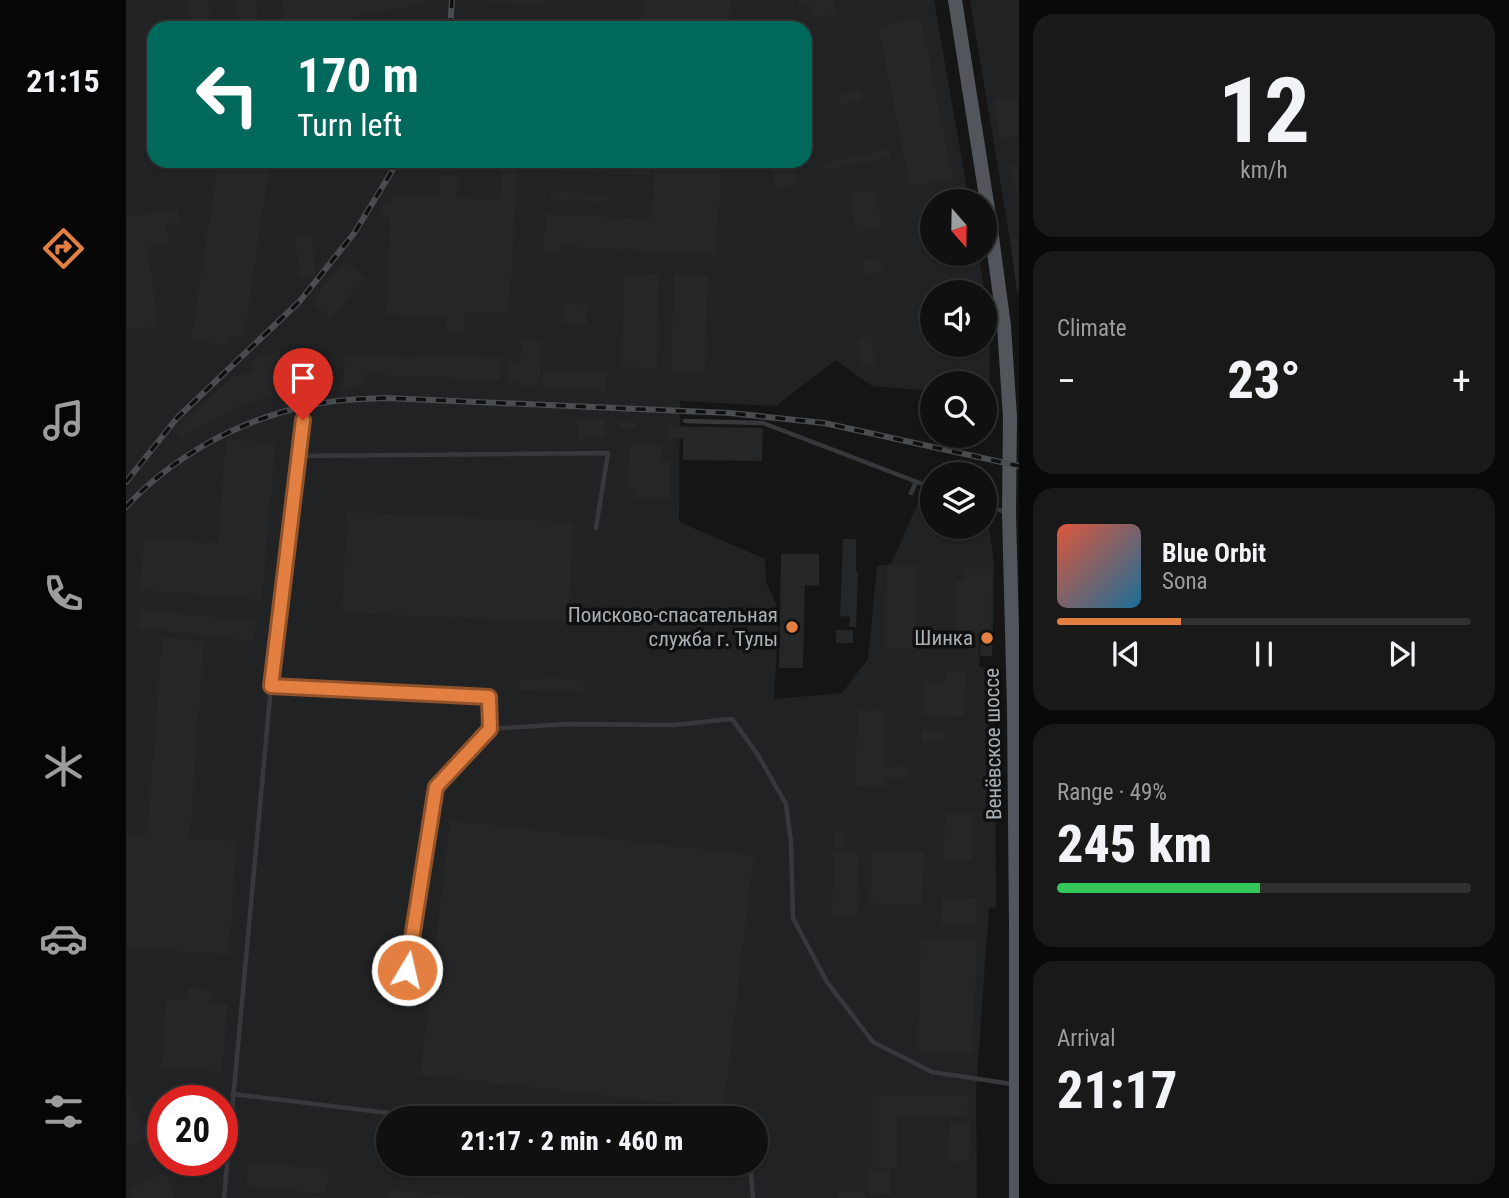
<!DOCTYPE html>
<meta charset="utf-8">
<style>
:root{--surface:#101010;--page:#191919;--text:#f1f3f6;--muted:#9c9d9f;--line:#303030;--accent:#e27f41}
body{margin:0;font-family:"Roboto Condensed",sans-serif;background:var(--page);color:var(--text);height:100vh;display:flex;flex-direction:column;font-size:26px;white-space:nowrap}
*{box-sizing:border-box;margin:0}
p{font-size:23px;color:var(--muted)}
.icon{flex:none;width:38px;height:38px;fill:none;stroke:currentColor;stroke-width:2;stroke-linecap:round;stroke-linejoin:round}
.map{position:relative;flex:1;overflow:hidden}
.sheet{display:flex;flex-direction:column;gap:14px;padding:14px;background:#090909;width:490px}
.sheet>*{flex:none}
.hud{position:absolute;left:21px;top:21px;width:665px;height:147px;border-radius:21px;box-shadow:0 2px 5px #0004,0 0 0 2px var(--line);background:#00695c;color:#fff;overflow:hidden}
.needle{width:46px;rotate:160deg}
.tools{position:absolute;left:794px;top:189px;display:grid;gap:14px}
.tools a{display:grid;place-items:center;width:77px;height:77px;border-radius:50%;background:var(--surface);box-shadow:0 2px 5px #0004,0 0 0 2px var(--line);font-size:35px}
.speed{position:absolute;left:21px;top:1085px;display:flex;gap:14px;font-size:35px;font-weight:700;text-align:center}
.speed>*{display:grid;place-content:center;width:91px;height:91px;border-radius:50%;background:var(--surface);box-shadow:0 2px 5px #0004,0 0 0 2px var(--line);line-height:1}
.speed .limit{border:10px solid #d22;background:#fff;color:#111}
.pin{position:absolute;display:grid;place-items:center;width:60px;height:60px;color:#fff;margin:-72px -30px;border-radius:50% 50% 50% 0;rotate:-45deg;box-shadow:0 0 7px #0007}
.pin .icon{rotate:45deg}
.me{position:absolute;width:77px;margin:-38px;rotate:9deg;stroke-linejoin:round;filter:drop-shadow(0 0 5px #0008)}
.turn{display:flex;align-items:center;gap:24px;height:147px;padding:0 35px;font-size:32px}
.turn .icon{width:91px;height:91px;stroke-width:2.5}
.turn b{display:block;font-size:49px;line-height:60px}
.big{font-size:52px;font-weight:800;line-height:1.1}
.sheet .widget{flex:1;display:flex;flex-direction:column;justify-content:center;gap:10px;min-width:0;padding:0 24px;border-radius:21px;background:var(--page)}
.sheet .dial{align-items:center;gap:0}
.dial b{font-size:91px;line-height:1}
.song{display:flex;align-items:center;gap:21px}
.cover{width:84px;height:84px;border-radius:10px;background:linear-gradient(135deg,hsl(10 70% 55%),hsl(200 70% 35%))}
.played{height:7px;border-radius:4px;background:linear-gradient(90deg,var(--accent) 30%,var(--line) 30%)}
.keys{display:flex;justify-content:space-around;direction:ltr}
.heat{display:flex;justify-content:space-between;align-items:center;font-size:38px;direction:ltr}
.charge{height:10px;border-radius:5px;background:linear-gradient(90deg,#34c759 49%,var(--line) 0)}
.trip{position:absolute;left:250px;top:1106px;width:392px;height:70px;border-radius:35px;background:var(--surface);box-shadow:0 2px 5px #0004,0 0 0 2px var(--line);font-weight:800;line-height:70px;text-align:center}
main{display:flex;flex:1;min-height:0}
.tabs{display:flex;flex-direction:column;width:126px;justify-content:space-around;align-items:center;background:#060606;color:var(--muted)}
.tabs .icon{width:49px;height:49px}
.tabs .on{color:var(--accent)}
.tabs b{font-size:32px;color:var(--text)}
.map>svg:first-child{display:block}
.built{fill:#212223;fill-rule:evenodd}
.building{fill:#252627}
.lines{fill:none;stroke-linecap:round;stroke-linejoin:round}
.lane{stroke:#36383b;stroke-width:4.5}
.primary{stroke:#52565a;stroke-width:14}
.rail-casing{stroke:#494d50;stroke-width:6}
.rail{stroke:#101011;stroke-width:3.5;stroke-dasharray:10;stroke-linecap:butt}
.route-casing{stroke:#93532a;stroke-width:18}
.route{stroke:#e27f41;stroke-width:12}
.poi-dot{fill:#e27f41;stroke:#101011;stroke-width:2.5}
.labels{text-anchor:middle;stroke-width:7;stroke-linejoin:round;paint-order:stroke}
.poi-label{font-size:21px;fill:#a8b0b5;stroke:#101011;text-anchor:end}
.street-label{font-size:21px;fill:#a8b0b5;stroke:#101011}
</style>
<main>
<nav class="tabs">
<b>21:15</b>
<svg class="icon on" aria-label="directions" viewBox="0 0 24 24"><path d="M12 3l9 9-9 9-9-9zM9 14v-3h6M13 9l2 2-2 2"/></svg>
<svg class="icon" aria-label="music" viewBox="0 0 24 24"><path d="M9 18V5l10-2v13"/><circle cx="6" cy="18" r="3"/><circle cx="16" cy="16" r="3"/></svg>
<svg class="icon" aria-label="phone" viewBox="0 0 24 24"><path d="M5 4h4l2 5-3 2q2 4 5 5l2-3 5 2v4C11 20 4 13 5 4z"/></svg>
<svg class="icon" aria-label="climate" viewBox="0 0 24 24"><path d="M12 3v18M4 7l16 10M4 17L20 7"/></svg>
<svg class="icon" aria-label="car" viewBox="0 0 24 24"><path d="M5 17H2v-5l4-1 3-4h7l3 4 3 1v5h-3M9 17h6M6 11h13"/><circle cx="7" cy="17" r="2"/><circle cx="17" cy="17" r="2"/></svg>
<svg class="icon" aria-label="filters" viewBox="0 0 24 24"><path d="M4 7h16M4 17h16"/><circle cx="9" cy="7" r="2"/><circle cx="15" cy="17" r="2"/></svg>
</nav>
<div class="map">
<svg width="893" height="1198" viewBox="0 0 893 1198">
<rect width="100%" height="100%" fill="#151516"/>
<g class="built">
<path d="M0,0H808L843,201H807V254H853L858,292H807V345H859V303L864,343L863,397L859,396V383H807V391L746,386L710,360L650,406L554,401L553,522L639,559L640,581L653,611L648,699L716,693L742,659L751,566L765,564L795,496L807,501V527H859V521L862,522L868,563L867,633L854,632L853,667L871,668L869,746L870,907L863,908L850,1092L851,1198H0ZM28,28H679V161H28ZM37,1101H96V1160H37ZM262,1118H630V1164H262Z"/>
<path d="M844,0H893V293Z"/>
</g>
<g class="building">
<path d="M60,0H82L86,28H64Z"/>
<path d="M108,0H130L133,28H112Z"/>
<path d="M155,0H297V5L228,16L230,28H161V25H159Z"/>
<path d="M364,0H416V4L364,2Z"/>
<path d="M518,0H605L603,28H516Z"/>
<path d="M672,0H708L710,14L687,18L685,5L673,7Z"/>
<path d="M795,18L827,179L784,187L752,26Z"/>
<path d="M734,90L736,101L715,105L713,94Z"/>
<path d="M891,97L893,109V137L874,140L868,100Z"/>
<path d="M763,149L765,157L699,170L697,162Z"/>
<path d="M92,161H126L144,164L118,339L104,336L102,346L65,340Z"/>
<path d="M376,161H392L383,314L339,312L338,332L319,331L320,317L259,314L264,217H256L257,201L265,202L266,194L313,197L314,175L332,176L331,198L374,200Z"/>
<path d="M431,161H526L525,175L430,170Z"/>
<path d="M529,161H596L590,255L433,246V254L417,253L420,214L525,219Z"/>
<path d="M644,161H667L671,184L649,189Z"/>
<path d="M893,164V196L891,197L885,166Z"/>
<path d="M749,189L756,228L731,232L723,193Z"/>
<path d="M425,191L482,195V202L425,199Z"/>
<path d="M52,209L54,222L40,224L43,244L22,247L32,326L0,330V216Z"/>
<path d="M186,234L190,275L173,277L169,235Z"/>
<path d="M893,238V292H891L884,239Z"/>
<path d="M754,258L756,272L739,275L737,261Z"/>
<path d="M219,261L239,278L204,318L185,301Z"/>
<path d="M498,273L533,274L531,368L496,367Z"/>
<path d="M548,274L582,275L579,372L545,371Z"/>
<path d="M438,304L462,305L461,324L437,323Z"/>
<path d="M744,336L750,365L737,368L731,339Z"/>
<path d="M396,340L416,341L413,387L393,385V383L381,382L382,361L394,362Z"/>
<path d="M154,351L160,373L169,370L171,378L157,382L160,392L115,405L55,437L48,428L107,377L128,371L125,360Z"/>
<path d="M292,354L376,358L374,381L239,374L238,385L217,389L219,355L292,358Z"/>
<path d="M416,370L481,373L480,391L415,387Z"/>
<path d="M452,420H479L480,438L452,439Z"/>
<path d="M494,421L510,422V428H493Z"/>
<path d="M542,426L637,428L636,461L557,460V439L542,438Z"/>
<path d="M100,439L150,443L136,600L13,590L18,537L91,543Z"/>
<path d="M503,445H536V462H544V498H508V490H502Z"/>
<path d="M221,512L447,522L443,622L216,613Z"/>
<path d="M717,539H730V572H732L730,627H723L724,617L714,616Z"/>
<path d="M655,554H693V586L679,585L677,668H653Z"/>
<path d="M761,566H791L790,649H760Z"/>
<path d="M838,569H866L865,632H830V581H837Z"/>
<path d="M14,609L130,621L128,641L12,628Z"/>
<rect x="710" y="630" width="17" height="13"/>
<path d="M855,632L867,633L866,656H854Z"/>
<path d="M36,638L78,641L64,838L111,841L103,955L0,947V833L21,835Z"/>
<path d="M820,671L841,672L839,716L797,715L798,682L819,683Z"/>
<path d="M394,678L457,679V691L394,690Z"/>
<path d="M732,710L760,711L759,766L782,767L781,779L758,778V787L729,786Z"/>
<rect x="796" y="731" width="23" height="10"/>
<path d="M819,813L847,814L846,860H818Z"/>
<path d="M324,820L628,855L598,1109L294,1075Z"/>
<path d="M708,831H720L719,848H707Z"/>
<path d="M747,849L798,852L796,906L744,903Z"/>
<path d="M708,852L733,853L731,918L706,917Z"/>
<path d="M816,897L851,898L850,926L815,925Z"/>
<path d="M795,939L851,941L847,1054L792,1052Z"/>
<path d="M62,988L86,990L85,1002L102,1004L96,1072L35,1067L40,999L61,1001Z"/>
<path d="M0,1088L21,1138L0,1147Z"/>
<path d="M747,1096H842L841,1116L771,1115V1168H747Z"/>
<path d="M823,1121L845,1122L843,1162L822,1161Z"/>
<path d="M123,1161L203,1169L200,1194L120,1186Z"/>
<path d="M742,1170L764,1171V1194L741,1193Z"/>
<path d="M39,1173L50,1198H7L3,1189Z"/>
<path d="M262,1190L338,1196V1198H261Z"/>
<path d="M712,1190L739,1192V1198H712Z"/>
</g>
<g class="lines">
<g class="lane">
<path d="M559,421L637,423L807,488"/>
<path d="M172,456L482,453L470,528"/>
<path d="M785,493L790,482"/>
<path d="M859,505L879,512"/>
<path d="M145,686L177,420"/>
<path d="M281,970L310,787L364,729"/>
<path d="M107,1094L303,1118"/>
<path d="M624,1164L627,1198"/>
<path d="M98,1198L145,686L363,697L364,729L442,724L547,725L606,719L632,755L660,804L665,842L667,918L701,982L747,1042L806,1072L886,1084"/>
</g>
<path class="primary" d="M829,0L864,222L878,326L884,417L883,513L888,709L890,927V1198"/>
<g class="rail-casing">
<g id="rail">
<path d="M324,28L326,0"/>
<path d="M0,482L51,418L174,301L229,232L272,161"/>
<path d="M0,507C47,456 112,421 180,406C206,400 233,399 260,398L604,413L698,423L893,466"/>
</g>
</g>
<use href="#rail" class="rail"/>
</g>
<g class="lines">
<g class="route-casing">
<path id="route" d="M177,420L145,686L363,697L364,729L310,787L281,970"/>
</g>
<use href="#route" class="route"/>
</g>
<g class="poi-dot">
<circle cx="666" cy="627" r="7"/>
<circle cx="861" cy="638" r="7"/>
</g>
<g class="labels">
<g class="poi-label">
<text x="652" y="622">Поисково-спасательная<tspan x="652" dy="24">служба г. Тулы</tspan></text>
<text x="847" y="645">Шинка</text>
</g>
<g class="street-label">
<text transform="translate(867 744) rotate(-91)" y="7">Венёвское шоссе</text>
</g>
</g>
</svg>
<div class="tools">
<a><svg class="needle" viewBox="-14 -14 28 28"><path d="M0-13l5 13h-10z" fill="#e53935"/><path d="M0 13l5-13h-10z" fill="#9c9d9f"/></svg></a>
<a><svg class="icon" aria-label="sound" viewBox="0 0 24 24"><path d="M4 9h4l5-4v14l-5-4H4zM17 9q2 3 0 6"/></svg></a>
<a><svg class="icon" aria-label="search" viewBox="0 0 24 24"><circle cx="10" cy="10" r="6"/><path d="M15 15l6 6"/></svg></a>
<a><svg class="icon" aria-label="layers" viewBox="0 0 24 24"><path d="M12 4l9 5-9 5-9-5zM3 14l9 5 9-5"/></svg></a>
</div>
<div class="speed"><div class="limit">20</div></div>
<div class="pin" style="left:177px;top:420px;background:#d93025"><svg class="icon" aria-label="arrive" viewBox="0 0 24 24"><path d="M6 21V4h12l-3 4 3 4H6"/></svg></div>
<svg class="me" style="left:281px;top:970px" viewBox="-20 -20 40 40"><circle r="17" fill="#e27f41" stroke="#fff" stroke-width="3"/><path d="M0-11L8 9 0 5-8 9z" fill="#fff"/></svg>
<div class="trip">21:17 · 2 min · 460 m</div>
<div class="hud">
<div class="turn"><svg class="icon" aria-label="left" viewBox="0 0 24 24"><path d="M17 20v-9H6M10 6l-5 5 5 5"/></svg><div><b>170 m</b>Turn left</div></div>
</div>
</div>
<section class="sheet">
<div class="widget dial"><b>12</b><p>km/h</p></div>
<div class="widget"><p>Climate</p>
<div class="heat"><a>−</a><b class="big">23°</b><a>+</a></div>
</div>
<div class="widget">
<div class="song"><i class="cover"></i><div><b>Blue Orbit</b><p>Sona</p></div></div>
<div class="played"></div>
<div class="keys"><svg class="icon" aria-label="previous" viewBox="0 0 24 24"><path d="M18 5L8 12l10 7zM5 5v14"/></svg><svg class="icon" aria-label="pause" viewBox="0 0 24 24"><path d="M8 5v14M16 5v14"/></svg><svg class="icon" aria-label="next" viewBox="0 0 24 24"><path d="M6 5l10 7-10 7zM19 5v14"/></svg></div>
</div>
<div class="widget"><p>Range · 49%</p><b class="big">245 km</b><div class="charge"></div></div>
<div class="widget"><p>Arrival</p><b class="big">21:17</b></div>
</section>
</main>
